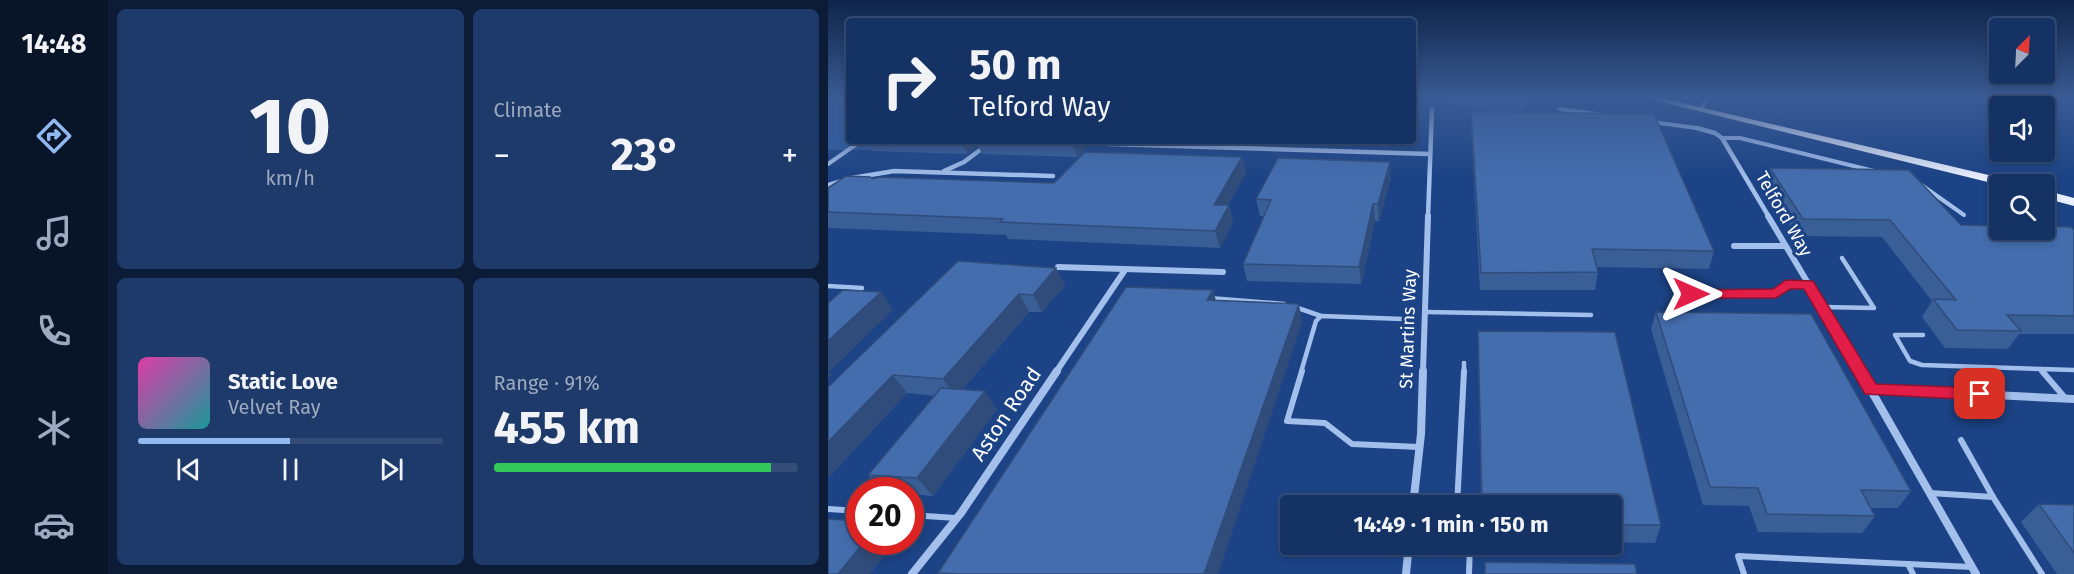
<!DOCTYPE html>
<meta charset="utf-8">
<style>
:root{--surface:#153264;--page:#1e3a6a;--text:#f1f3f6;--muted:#9daabf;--line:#344d78;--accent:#90b9f0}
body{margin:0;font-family:"Fira Sans",sans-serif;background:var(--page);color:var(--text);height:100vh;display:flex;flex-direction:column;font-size:22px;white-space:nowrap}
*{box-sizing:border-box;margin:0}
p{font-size:20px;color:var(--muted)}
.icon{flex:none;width:33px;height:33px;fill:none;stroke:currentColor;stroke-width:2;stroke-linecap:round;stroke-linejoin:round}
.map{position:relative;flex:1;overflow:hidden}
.details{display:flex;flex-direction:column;gap:9px;padding:9px;background:#0c1c37;width:720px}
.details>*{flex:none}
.guide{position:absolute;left:18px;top:18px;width:570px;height:126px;border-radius:6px;box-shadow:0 3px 9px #0003,0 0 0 2px var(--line);background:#153264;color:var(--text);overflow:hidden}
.needle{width:39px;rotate:24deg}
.tools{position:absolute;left:1161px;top:18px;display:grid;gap:12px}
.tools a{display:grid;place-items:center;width:66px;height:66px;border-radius:6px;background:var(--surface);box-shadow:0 3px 9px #0003,0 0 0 2px var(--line);font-size:30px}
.speed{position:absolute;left:18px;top:477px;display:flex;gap:12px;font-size:30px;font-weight:700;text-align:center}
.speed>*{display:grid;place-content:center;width:78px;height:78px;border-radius:50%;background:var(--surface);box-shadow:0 3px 9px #0003,0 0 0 2px var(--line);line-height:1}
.speed .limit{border:9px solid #d22;background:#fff;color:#111}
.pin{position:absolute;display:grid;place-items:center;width:51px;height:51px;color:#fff;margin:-26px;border-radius:12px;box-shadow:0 3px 9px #0006}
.me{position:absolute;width:66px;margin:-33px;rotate:90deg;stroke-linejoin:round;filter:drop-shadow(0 0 4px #0008)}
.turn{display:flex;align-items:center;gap:21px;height:126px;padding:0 24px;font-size:27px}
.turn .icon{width:78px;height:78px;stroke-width:2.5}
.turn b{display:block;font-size:42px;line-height:51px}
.big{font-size:45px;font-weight:700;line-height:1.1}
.details .card{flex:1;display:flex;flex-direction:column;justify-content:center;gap:9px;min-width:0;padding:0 21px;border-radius:9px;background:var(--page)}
.details .dial{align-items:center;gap:0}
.dial b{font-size:78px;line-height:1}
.song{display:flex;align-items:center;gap:18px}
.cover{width:72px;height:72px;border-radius:9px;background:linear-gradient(135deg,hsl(320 70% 55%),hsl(180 70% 35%))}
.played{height:6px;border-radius:3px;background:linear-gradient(90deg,var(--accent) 50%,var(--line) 50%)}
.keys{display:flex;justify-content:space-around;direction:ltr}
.heat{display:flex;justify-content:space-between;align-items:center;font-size:33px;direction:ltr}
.charge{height:9px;border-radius:4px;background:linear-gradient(90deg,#34c759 91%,var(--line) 0)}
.details .tiles{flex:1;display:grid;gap:9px;grid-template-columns:repeat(2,1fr)}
.trip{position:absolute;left:452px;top:495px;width:342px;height:60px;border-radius:6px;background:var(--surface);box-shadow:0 3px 9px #0003,0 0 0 2px var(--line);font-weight:700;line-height:60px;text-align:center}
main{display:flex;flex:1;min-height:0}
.tabs{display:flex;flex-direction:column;width:108px;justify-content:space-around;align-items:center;background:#081428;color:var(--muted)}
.tabs .icon{width:42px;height:42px}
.tabs .active{color:var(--accent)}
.tabs b{font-size:27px;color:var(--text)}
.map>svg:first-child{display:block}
.green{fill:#2f5ca3}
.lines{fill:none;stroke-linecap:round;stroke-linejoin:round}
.service-far2{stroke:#a3bfeb;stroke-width:4}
.service-far1{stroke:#a3bfeb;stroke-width:4.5}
.service{stroke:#a3bfeb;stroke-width:6}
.minor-far2{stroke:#a3bfeb;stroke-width:4.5}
.minor-far1{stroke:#a3bfeb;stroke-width:6}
.minor{stroke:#a3bfeb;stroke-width:8}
.primary{fill:#e8efff;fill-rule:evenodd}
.wall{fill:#3a5e96}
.shaded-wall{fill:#304c7a}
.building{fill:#446dae;stroke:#304c7a;stroke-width:1.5}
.route{fill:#e11d48;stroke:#92132f;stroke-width:1.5}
.labels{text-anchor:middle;stroke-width:6;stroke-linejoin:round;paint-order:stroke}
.street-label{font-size:18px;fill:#fff;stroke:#1c4385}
.near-street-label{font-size:21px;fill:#fff;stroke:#1c4385}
</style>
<main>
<nav class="tabs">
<b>14:48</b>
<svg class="icon active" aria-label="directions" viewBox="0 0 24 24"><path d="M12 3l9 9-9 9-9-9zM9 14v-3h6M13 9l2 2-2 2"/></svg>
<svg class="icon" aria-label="music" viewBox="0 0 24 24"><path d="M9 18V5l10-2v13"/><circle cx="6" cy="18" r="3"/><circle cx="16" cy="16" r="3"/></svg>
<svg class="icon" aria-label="phone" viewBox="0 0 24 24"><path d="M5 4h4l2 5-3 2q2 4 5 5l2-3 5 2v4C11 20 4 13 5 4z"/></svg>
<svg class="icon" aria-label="climate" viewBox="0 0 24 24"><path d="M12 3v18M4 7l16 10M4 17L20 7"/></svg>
<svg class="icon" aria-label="car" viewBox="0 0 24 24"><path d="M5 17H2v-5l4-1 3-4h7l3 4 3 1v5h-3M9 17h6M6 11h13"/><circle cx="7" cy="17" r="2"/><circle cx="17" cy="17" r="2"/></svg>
</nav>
<section class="details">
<div class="tiles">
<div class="card dial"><b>10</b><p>km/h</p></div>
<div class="card"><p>Climate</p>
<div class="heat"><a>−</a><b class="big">23°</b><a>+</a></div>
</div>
<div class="card">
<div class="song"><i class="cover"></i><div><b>Static Love</b><p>Velvet Ray</p></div></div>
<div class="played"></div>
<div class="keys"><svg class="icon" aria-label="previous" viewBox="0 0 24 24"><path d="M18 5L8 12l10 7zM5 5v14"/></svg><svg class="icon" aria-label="pause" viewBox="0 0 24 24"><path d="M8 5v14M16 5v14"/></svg><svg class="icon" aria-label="next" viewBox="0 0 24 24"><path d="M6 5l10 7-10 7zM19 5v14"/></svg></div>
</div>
<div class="card"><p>Range · 91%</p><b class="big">455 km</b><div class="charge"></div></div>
</div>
</section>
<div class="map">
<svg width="1246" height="574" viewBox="0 0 1246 574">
<rect width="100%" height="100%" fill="#1c4385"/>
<g class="green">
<path d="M0,98H21V141H55L41,150H0Z"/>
<path d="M585,98H703L693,116Z"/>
</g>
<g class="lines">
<g class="service-far2">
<path d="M732,109L769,114"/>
<path d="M873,109L880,98"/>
<path d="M824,122L869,128"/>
<path d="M894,138H912L1046,171"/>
<path d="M0,164L33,141"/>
<path d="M1092,184L1136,215"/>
</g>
<g class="service-far1">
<path d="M0,286L34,288L26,295"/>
<path d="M863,294H948L958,284H980"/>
<path d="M381,298L456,304"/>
<path d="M467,307L493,316"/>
<path d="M994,307L1046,308L1014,258"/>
<path d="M597,312L763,315"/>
<path d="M1095,335H1067L1082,361L1094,365L1213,369L1216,372"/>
<path d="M1213,369L1246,370"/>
<path d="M473,372L488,321L493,316L575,319"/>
<path d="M636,372V363"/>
</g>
<g class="service">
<path d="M474,371L459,421L497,423L524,444L591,447"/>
<path d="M1214,371L1238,399"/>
<path d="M39,490L49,477"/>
<path d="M1102,493L1165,497L1133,440"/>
<path d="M1165,497L1214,574"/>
<path d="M629,506L636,371"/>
<path d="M0,509L32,511"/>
<path d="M23,511L32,500"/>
<path d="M82,515L128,518"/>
<path d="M1080,564L1085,574"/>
<path d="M641,574L642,544"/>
<path d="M916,574L910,556L1144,567"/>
</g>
<g class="minor-far2">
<path d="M869,128L887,133L894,138L941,217"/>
<path d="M280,144L602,154"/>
<path d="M116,171L136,162L164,141"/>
<path d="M24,178L66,171L225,176"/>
<path d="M0,185L14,181"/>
<path d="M600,217L604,109"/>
</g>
<g class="minor-far1">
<path d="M940,216L1033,372"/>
<path d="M906,246H957"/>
<path d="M230,267L395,272"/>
<path d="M228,372L297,270"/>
<path d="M595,372L600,216"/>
</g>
<g class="minor">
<path d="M1032,371L1148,574"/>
<path d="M1043,389L1246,399"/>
<path d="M585,506L593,434L595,371"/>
<path d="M84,574L133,513L229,371"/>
<path d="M578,574L581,544"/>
</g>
<g class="primary">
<path d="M817,98H833L1186,181L1188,184L1172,185Z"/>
<path d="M1216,190L1246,198V206L1216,198Z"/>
</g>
</g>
<g class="wall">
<path d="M643,112L886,251L881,269L769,267L770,272L767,290H652L643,127Z"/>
<path d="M37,141H264L249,157L154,154L150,146L139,154L43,151Z"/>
<path d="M529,141H562L557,147Z"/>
<path d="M414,157L418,173L400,205H401L405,222L392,248L180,239L178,235L0,228V188L46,179L226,183Z"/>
<path d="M942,168L1133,225L1246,230V334H1191L1180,349L1117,348L1094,317L1104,301L1054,237L968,236L937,184Z"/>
<path d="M563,178L551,221H547L533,284L419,281L415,264L436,216H432L428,199Z"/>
<path d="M130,261L237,285L214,312H201L135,389L169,409L105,496L82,494V490H55L40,475L107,396L79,393L0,478Z"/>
<path d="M828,312L1083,491L1070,508H1043L1047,516L1034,533L930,532L921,506L875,505L823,329Z"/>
<path d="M650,331L833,525L827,543L783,542V506H653L650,349Z"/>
<path d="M1211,504L1246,505V574H1229L1193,522Z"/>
</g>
<g class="shaded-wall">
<path d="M586,101V116L585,117V102Z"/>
<path d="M133,141H147L150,146L139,154Z"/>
<path d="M243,141H264L249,157L243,142Z"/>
<path d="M557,141H562L557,147Z"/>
<path d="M414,157L418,173L390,222L386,205Z"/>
<path d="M562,162L563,178L551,221L550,204Z"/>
<path d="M545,204L547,221L533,284L531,267Z"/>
<path d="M401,205L405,222L392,248L387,231Z"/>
<path d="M228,268L237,285L214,312L205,295Z"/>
<path d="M385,290L390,308L379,300Z"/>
<path d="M53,292L65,310L1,372L4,375L0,379V341Z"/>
<path d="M191,294L201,312L128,397L115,379Z"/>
<path d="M471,304L474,322L390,574H376Z"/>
<path d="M65,375L79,393L0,478V442Z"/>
<path d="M157,391L169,409L105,496L89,478Z"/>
<path d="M36,542H67L42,574H10Z"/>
</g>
<g class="building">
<path d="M643,112L826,114L886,251L764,249L770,272L653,273Z"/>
<path d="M257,152L414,157L386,205H401L387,231L172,222L175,219L0,212V188L18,176L42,177L46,179L50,177L226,183Z"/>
<path d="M450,158L562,162L550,204H545L531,267L415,264L443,200L428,199Z"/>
<path d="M942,168L1081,170L1133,225L1172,226V230H1216V226L1243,227L1246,230V316L1179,315L1193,331L1129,330L1105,299L1128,300L1062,220L975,219Z"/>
<path d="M130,261L228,268L205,295L191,294L115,379L65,375L0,442V387Z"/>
<path d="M298,287L385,290L379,300L471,304L376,574H130L110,573Z"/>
<path d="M15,290L53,292L0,341V303Z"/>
<path d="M828,312L983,314L1083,491L1033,490L1047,516L939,514L930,488L882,487Z"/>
<path d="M650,331L787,332L833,525H783V506H654Z"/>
<path d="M113,388L157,391L89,478L40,475Z"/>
<path d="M1211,504L1246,505V553Z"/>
<path d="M0,519L32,521V542H36L10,574H0Z"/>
<path d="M657,562L807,564L809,574H657Z"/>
</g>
<linearGradient id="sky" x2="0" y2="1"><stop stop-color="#0f2549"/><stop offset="0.55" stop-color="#3a5b94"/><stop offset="1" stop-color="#3a5b94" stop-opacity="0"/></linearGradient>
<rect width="1246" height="178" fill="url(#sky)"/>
<path class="route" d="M958,280L985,281L1048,384L1152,388L1158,390L1161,394L1158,399L1152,400L1037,394L976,289H962L948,298H863L856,294L863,290L945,289Z"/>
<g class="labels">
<g class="street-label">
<text transform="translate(956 214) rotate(60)" y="6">Telford Way</text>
<text transform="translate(580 329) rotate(-88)" y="6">St Martins Way</text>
</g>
<g class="near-street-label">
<text transform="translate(178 414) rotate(-56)" y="7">Aston Road</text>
</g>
</g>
</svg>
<div class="tools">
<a><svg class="needle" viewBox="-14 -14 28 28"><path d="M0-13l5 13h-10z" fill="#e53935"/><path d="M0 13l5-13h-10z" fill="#9daabf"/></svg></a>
<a><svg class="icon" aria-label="sound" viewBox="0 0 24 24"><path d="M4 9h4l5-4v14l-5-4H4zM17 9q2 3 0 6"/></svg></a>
<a><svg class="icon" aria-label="search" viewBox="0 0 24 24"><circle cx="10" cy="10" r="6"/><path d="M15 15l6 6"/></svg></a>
</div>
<div class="speed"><div class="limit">20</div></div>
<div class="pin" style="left:1152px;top:394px;background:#d93025"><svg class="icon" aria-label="arrive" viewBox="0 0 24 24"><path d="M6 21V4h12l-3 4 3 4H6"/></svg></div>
<svg class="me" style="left:863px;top:294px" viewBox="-20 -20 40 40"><path d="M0-17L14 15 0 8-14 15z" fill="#e11d48" stroke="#fff" stroke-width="4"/></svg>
<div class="trip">14:49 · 1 min · 150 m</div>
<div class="guide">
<div class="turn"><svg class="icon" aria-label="right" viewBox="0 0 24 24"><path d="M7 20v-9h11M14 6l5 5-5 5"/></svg><div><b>50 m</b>Telford Way</div></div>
</div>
</div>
</main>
